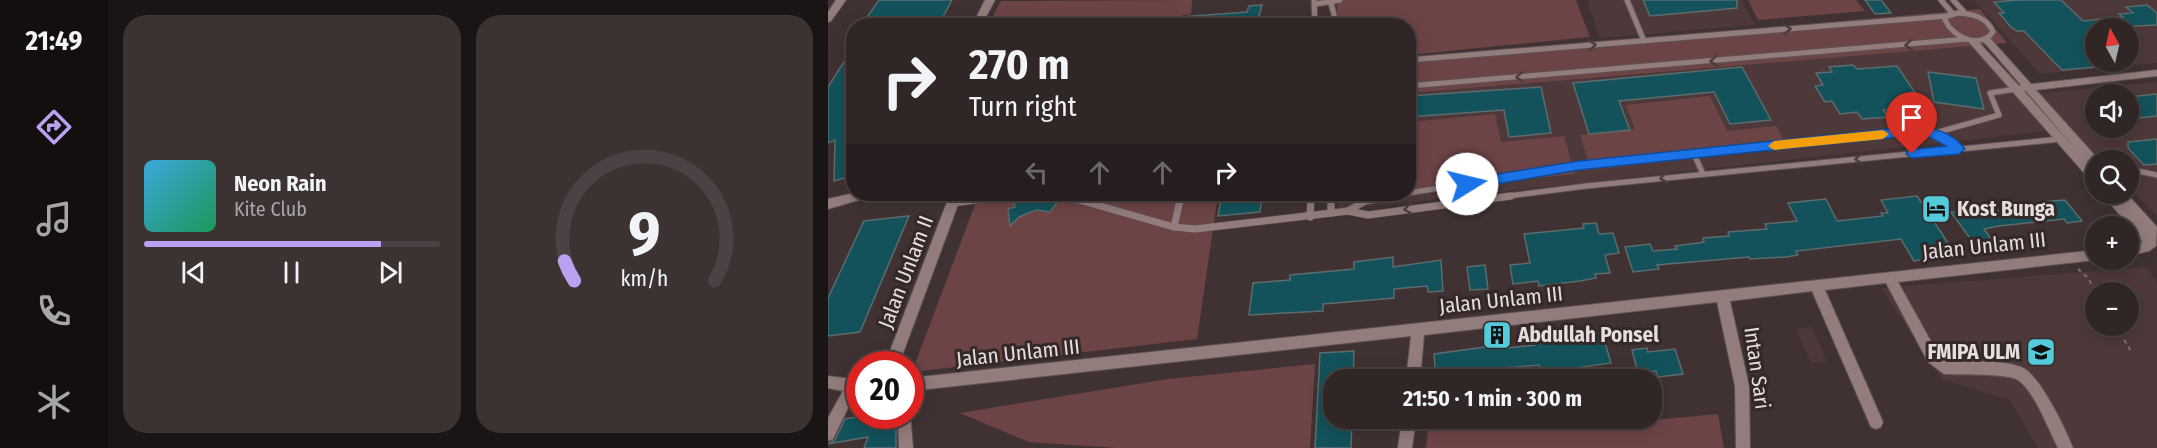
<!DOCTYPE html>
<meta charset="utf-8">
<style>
:root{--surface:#302626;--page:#3c3232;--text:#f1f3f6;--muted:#a8a5a7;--line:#4b4343;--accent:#bca0f2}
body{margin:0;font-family:"Fira Sans Condensed",sans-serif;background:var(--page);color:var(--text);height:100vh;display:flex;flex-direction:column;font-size:22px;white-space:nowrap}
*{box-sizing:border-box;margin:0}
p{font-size:20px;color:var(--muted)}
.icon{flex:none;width:33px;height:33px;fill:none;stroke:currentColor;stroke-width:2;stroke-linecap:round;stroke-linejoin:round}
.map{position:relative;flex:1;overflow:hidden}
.side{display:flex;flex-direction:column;gap:15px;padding:15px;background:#1a1515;width:720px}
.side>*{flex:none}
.banner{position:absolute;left:18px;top:18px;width:570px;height:183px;border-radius:24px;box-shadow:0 3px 15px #0003,0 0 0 2px var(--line);background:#302626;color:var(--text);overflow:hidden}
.needle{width:39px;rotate:352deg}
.fabs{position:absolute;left:1257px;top:18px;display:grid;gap:12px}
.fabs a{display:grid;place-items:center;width:54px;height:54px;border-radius:50%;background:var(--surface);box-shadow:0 3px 15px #0003,0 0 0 2px var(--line);font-size:30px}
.speed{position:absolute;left:18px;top:351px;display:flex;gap:12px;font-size:30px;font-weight:700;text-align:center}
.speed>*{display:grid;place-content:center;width:78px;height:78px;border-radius:50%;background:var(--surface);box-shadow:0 3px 15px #0003,0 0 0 2px var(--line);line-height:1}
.speed .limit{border:9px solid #d22;background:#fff;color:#111}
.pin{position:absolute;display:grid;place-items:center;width:51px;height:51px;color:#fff;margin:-62px -26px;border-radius:50% 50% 50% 0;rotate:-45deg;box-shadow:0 0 6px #0007}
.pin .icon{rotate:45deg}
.me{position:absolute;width:66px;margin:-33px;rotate:81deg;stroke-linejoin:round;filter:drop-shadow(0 0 4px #0008)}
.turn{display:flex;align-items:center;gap:21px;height:126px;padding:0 24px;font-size:27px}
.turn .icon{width:78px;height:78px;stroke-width:2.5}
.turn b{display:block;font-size:42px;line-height:51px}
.lanes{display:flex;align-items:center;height:57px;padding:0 24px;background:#0003;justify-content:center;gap:30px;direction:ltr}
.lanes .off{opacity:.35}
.side .card{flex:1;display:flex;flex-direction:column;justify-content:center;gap:9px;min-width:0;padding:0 21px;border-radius:24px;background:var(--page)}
.side .dial{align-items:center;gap:0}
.dial svg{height:156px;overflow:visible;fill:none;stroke:var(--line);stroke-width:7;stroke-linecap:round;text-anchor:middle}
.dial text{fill:var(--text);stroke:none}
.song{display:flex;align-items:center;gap:18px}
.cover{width:72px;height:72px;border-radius:9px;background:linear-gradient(135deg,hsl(200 70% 55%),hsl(150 70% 35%))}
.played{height:6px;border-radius:3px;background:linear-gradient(90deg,var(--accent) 80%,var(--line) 80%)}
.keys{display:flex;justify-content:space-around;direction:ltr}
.side .tiles{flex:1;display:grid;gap:15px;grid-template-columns:repeat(2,1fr)}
.trip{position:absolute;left:495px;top:369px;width:339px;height:60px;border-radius:24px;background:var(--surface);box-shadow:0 3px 15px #0003,0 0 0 2px var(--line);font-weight:700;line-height:60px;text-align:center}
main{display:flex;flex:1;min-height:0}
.menu{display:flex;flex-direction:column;width:108px;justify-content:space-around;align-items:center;background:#130f0f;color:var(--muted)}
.menu .icon{width:42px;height:42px}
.menu .current{color:var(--accent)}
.menu b{font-size:27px;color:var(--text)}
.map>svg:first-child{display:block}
.built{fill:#4e393a;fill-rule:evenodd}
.green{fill:#6d4446}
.building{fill:#13525a;stroke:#5b6b6e;stroke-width:1.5}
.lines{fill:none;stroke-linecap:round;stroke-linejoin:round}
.lane-far1-casing{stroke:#5e5151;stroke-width:7}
.lane-casing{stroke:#5e5151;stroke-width:8}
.street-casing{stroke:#5e5151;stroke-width:2}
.path{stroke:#7b6f6f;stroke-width:2;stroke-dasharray:4 4;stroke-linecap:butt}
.lane-far1{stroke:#927c7c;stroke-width:5}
.lane{stroke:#927c7c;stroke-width:7}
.street{fill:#927c7c;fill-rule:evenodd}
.oneway{stroke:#4c3d3d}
.route{fill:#1a73e8;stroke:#114b97;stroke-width:1.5}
.slow{fill:#f59e0b}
.labels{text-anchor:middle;stroke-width:6;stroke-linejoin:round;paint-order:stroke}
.poi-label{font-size:21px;font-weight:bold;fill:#e6dddd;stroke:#352828;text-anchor:start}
.street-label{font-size:21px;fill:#e6dddd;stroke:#352828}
</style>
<main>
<nav class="menu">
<b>21:49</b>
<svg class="icon current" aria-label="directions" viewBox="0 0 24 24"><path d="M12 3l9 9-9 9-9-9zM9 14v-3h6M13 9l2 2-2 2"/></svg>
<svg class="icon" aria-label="music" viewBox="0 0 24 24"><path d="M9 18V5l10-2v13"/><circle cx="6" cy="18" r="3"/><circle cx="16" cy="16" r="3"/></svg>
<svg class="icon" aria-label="phone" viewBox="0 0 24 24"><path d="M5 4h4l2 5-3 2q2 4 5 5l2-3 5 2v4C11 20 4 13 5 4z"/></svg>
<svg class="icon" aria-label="climate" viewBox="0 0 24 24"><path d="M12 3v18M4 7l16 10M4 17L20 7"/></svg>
</nav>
<section class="side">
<div class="tiles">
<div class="card">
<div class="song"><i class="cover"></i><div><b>Neon Rain</b><p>Kite Club</p></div></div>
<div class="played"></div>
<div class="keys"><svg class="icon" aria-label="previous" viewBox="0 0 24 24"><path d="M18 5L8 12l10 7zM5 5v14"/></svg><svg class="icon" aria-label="pause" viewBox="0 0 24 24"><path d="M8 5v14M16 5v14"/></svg><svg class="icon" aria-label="next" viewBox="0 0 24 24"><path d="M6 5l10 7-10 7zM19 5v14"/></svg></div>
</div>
<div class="card dial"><svg viewBox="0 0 100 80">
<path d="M14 69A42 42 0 1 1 86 69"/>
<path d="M14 69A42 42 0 0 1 9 59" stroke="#bca0f2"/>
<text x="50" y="56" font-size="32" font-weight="700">9</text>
<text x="50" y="72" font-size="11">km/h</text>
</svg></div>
</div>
</section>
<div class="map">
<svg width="1329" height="448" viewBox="0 0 1329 448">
<rect width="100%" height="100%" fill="#403232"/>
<g class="built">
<path d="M759,0H913L927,25L772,38Z"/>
<path d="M1146,0H1329V63L1212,74ZM1268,28H1300V62H1268Z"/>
<path d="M1139,38L1219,131L510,210L511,194H580L581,92Z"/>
<path d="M1329,82V216L1301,187L1300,160H1274L1207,94ZM1268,94H1300V128H1268Z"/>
<path d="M1318,267L1329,283V448H1210L1182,400L1114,379L1053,288ZM1268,292H1300V326H1268Z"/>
<path d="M983,327L999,361L983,363L968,329Z"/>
</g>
<g class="green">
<path d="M364,0L363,14L353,16L160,25L173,1Z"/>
<path d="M521,0H748L762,37L581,55L580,26L510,25L509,1Z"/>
<path d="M920,0H1028L1037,11L930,20Z"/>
<path d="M1152,9L1179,43L581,93V59Z"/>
<path d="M882,96L899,131L948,126L960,148L763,170L752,135L807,129L798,105Z"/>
<path d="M667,114L673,142L736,136L747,174L581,190V154L583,153L581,122Z"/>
<path d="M151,194H390L369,339L84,372Z"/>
<path d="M487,364L482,448H289L201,442L132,413L340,379Z"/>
<path d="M890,414L896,448H598L600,430L709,431Z"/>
</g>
<g class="building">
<path d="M51,0H124L110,26L86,24L89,18L58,21L53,26H33Z"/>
<path d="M815,0H909V8L822,16Z"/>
<path d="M1037,0H1053L1063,13L1047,14Z"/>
<path d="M1190,0H1233L1255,21L1295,17L1291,14L1305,13L1298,7L1319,5L1329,13V25L1268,28V67L1234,70L1196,31H1189L1183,27L1171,13H1176L1166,2Z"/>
<path d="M434,5L428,26H353V17L419,12L421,6Z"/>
<path d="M26,46V175L6,181L7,140L0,143V87Z"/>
<path d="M1025,65L1029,69L1069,66L1096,106L1055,110L1060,117L1034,119L1029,112L1012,114L1004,101L997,102L987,86L995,85L988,73L1004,72L1001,67Z"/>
<path d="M914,67L943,120L902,124L886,92L791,101L802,130L761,134L745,83Z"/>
<path d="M1100,72L1148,78L1156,109L1106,102Z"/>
<path d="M713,87L723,133L681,137L676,110L580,117V96Z"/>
<path d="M1329,94V116L1300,119V97Z"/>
<path d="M1329,139V164L1316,165L1300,148V142Z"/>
<path d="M394,194H434L432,212L390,216Z"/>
<path d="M213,195V197L231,200L222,212L208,210L191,217L182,226L180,209L187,207L186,203Z"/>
<path d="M1089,196L1126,252L1096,256L1098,259L1086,261L1073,239L968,251L970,255L958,257L922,259L921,257L829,265L831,269L805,272L797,247L822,244L825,251L849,249L847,246L876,242L875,238L901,236L900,232L939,229L937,224L969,221L960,203L998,199L1009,221L1055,216L1053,213H1060L1053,200Z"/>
<path d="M1237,200L1254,221L1239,223L1236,219L1171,226L1156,229L1163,239L1144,241L1123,212L1159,208L1161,212L1215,206L1212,202Z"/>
<path d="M81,216L32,332L0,336V298L36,221Z"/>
<path d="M768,223L771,234L785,233L791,253L777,255L782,273L767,274L768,278L752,281L711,286L710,281L685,284L682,265L702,263L696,234L756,228L755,224Z"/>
<path d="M565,257V267L613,260L615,291L600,292L599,286L566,289V298L495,304V311L421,315L425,283L462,280V275L526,269V262Z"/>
<path d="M657,265L660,289L642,290L639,267Z"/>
<path d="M675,328L679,348L707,345L706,340L774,333L783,363L712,373L711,365L666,369L668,380H608L606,354L664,346L661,330Z"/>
<path d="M819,348L820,352L847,349L855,374L830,377L828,371L810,373L804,350Z"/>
<path d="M526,351L525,380H506V418H524L523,448H487L492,353Z"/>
<path d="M35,416H58L53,427H68V448H36L40,437L0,444L7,440L17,419Z"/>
</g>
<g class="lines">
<g class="lane-far1-casing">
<g id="lane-far1">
<path d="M486,0L487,26"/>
<path d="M502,0L506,14V26"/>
<path d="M799,0L816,41"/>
<path d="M1113,0L1125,14"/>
<path d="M1125,0L1137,13"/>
<path d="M488,4L512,0"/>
<path d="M1130,13C1145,14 1159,17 1165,32C1151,50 1125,37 1117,20L1119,16Z"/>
<path d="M580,60L1119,16"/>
<path d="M580,86L1139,39"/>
<path d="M1107,133L1171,115L1162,93L1188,89"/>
<path d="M866,154L875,174"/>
<path d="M1300,169L1329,175"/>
<path d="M580,193L751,166L1080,131L1107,135L1131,149"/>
<path d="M230,194L242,197"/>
<path d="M503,194V197"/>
<path d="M164,197L187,194"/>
<path d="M352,197L353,194"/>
<path d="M483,197V194"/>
<path d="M558,197L579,194"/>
<path d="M672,197L758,186L1233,139"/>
</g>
</g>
<g class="lane-casing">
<g id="lane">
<path d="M237,196L346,227"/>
<path d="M353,196L346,227L367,229L520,211L540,215L683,196"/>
<path d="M503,196V213"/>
<path d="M126,203L174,196"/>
<path d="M520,211L537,201L567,196"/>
<path d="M482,217L483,196"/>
</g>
</g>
<g class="street-casing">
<g id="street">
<path d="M8,0H18L3,21L0,22V12Z"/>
<path d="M157,0H167L153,26H144Z"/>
<path d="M1158,36L1161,37L1203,84L1329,70V76L1208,90L1271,160H1268V169L1265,168L1268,171V183L1264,182L1139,40L1141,38H1147L1191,86L1193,85L1155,41V37ZM1196,91H1198L1247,149Z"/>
<path d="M26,193L43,194L41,197L0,209V199Z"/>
<path d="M122,194H134L71,364H57Z"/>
<path d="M1274,194H1299L1329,227L1328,246L1321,251L1300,256V246L1315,242Z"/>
<path d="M1268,250V260H1270H1268L1070,282L1110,354L1119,362C1140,362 1180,359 1197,369C1213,379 1238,429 1245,448H1230C1220,429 1207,392 1190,380C1179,373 1131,375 1116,374L1100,362L1058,283L997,290L1055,422L1053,427L1048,429L1043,427L984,291L902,301L921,386L922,448H908L907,386L889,302L596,335L592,380H578L583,336L82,391V378Z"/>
<path d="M0,376L32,380V393L20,408L5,439L0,441V418L15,391L0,388Z"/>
<path d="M82,412L85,448H71L70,416H82Z"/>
<path d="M574,418H588L584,448H570Z"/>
</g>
</g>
<g class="path">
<path d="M1250,269L1259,277L1269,292"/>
<path d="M1288,326L1303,351"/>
</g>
<use href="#lane-far1" class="lane-far1"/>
<use href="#lane" class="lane"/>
<use href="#street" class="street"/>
</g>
<defs><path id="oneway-chevron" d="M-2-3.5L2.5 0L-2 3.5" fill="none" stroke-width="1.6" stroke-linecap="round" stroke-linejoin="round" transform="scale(1.5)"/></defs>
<g class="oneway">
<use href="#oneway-chevron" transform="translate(959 29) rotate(-4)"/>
<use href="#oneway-chevron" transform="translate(764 45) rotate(-5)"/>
<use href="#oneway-chevron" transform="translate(1081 45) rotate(175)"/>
<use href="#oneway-chevron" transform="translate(886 61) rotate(175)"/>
<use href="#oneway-chevron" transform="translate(692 77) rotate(175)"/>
<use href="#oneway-chevron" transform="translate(1031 159) rotate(174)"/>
<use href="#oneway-chevron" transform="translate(836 178) rotate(174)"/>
<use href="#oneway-chevron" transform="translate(580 209) rotate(172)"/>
</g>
<path class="route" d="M1080,127C1102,127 1123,130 1137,149L1131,154L1084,158L1078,154L1080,150L1118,146L1100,136H1080L751,170L639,189L632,184L639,179L751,161Z"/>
<path class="slow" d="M1055,130L1061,134L1055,139L946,150L940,146L946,141Z"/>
<defs>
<g id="hotel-square" transform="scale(1.5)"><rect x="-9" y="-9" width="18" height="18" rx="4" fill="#53cbdb" stroke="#352828"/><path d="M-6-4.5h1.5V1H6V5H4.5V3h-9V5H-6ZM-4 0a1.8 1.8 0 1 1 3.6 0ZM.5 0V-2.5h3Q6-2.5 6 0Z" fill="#111"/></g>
<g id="building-square" transform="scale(1.5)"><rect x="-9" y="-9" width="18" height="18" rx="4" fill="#53cbdb" stroke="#352828"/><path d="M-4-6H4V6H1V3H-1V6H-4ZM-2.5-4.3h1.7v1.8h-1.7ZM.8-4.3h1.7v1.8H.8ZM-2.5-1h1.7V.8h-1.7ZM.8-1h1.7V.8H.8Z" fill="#111"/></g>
<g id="university-square" transform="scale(1.5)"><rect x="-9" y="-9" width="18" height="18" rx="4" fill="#53cbdb" stroke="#352828"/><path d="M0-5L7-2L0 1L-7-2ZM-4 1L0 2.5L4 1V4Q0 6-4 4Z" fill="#111"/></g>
</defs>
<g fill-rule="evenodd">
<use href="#hotel-square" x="1108" y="209"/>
<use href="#building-square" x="669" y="335"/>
<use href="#university-square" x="1213" y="352"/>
</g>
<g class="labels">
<g class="poi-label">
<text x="1129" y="216">Kost Bunga</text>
<text x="690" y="342">Abdullah Ponsel</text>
<text x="1192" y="359" text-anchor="end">FMIPA ULM</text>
</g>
<g class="street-label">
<text transform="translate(1156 246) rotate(-6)" y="7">Jalan Unlam III</text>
<text transform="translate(78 272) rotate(-69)" y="7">Jalan Unlam II</text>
<text transform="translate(673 300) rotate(-6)" y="7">Jalan Unlam III</text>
<text transform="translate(190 353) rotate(-6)" y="7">Jalan Unlam III</text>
<text transform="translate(929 368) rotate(82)" y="7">Intan Sari</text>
</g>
</g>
</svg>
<div class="fabs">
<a><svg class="needle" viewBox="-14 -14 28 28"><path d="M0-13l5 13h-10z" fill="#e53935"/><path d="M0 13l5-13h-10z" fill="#a8a5a7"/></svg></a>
<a><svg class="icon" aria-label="sound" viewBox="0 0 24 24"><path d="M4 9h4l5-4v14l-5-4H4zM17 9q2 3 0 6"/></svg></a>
<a><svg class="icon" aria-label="search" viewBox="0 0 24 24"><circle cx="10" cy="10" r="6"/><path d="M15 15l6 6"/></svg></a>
<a>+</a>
<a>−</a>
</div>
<div class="speed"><div class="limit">20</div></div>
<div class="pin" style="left:1084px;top:154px;background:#d93025"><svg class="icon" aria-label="arrive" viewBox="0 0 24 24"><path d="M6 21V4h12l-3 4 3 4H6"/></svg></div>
<svg class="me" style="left:639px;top:184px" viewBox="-20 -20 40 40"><circle r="19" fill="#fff"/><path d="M0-13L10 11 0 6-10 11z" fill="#1a73e8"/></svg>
<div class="trip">21:50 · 1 min · 300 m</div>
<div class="banner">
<div class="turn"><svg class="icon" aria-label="right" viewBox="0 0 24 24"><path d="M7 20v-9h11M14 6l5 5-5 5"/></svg><div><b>270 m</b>Turn right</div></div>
<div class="lanes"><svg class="icon off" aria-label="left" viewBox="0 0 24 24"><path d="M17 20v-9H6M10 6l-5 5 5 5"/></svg><svg class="icon off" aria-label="ahead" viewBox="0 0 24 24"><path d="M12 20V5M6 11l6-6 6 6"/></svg><svg class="icon off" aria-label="ahead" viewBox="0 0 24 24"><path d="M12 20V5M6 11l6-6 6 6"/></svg><svg class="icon" aria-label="right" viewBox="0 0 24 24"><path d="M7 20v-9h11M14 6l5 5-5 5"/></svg></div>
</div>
</div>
</main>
